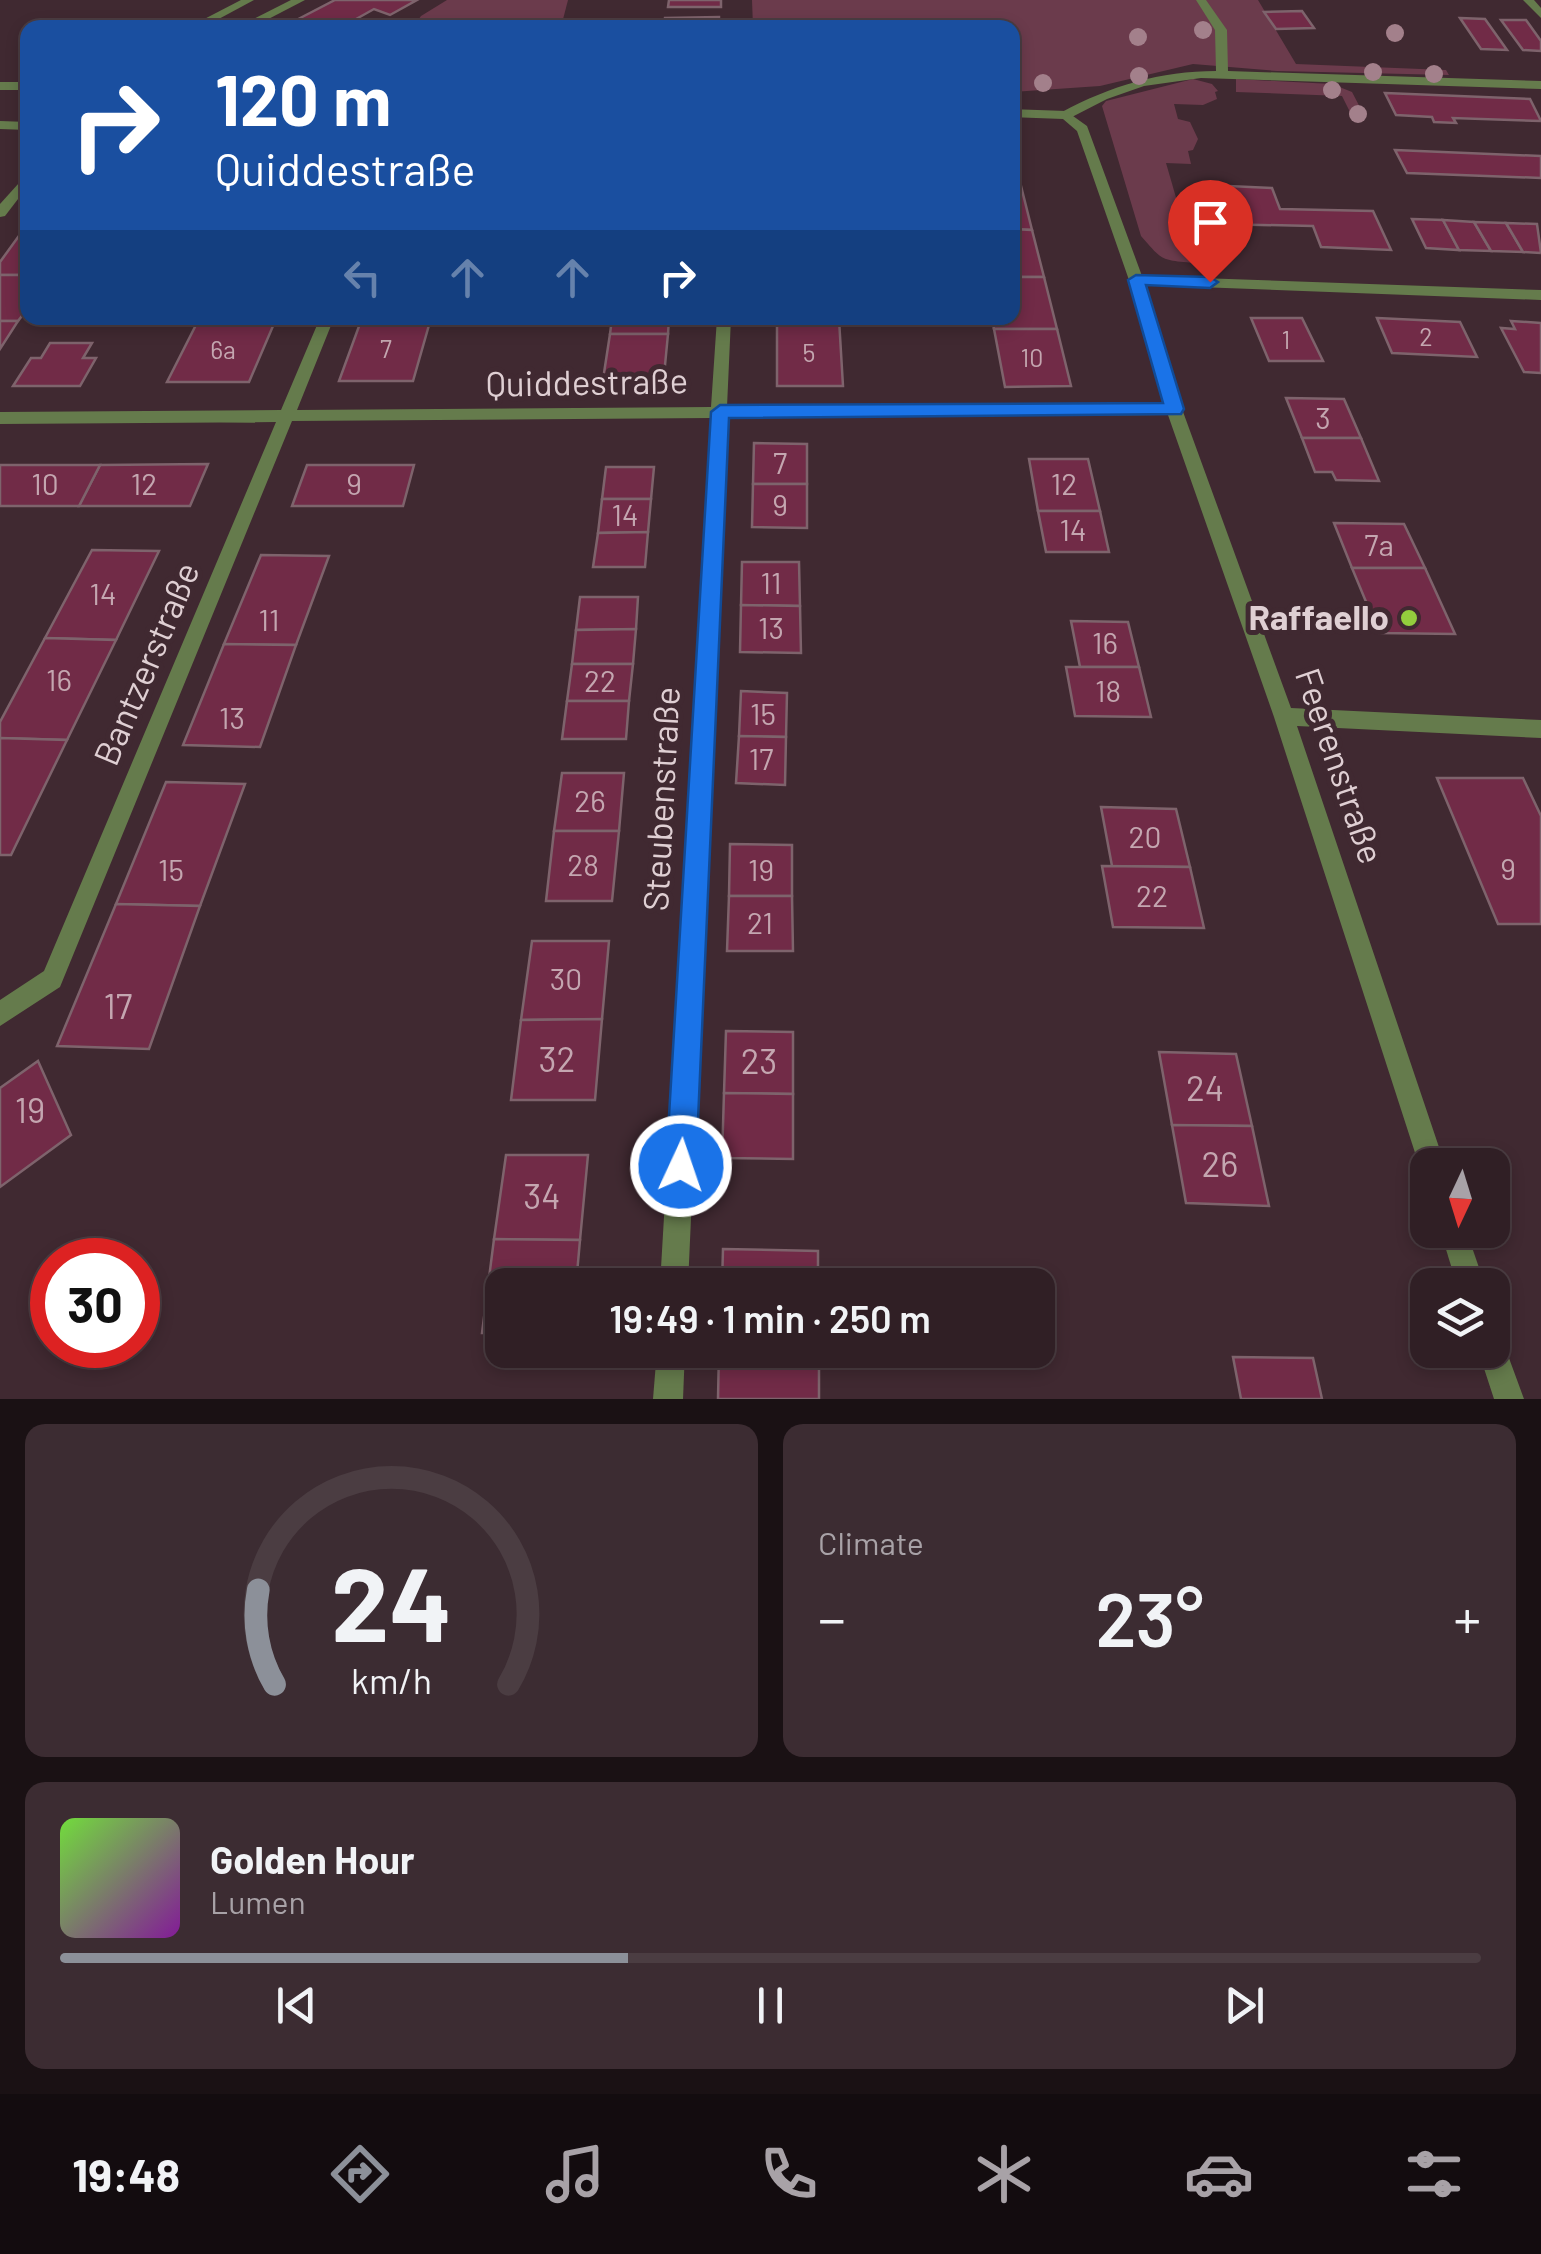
<!DOCTYPE html>
<meta charset="utf-8">
<style>
:root{--surface:#301f25;--page:#3c2c32;--text:#f1f3f6;--muted:#a8a2a7;--line:#4b3d42;--accent:#8c9099}
body{margin:0;font-family:Barlow,sans-serif;background:var(--page);color:var(--text);height:100vh;display:flex;flex-direction:column;font-size:38px;white-space:nowrap}
*{box-sizing:border-box;margin:0}
p{font-size:32px;color:var(--muted)}
.icon{flex:none;width:55px;height:55px;fill:none;stroke:currentColor;stroke-width:2;stroke-linecap:round;stroke-linejoin:round}
.map{position:relative;height:1399px;overflow:hidden}
.drawer{display:flex;flex-direction:column;gap:25px;padding:25px;background:#1a1114;flex:1}
.drawer>*{flex:none}
.hud{position:absolute;left:20px;top:20px;width:1000px;height:305px;border-radius:20px;box-shadow:0 5px 15px #0003,0 0 0 2px var(--line);background:#1a4fa0;color:#fff;overflow:hidden}
.needle{width:65px;rotate:184deg}
.fabs{position:absolute;left:1410px;top:1148px;display:grid;gap:20px}
.fabs a{display:grid;place-items:center;width:100px;height:100px;border-radius:20px;background:var(--surface);box-shadow:0 5px 15px #0003,0 0 0 2px var(--line);font-size:50px}
.speed{position:absolute;left:30px;top:1238px;display:flex;gap:20px;font-size:50px;font-weight:700;text-align:center}
.speed>*{display:grid;place-content:center;width:130px;height:130px;border-radius:50%;background:var(--surface);box-shadow:0 5px 15px #0003,0 0 0 2px var(--line);line-height:1}
.speed .limit{border:15px solid #d22;background:#fff;color:#111}
.pin{position:absolute;display:grid;place-items:center;width:85px;height:85px;color:#fff;margin:-102px -42px;border-radius:50% 50% 50% 0;rotate:-45deg;box-shadow:0 0 10px #0007}
.pin .icon{rotate:45deg}
.me{position:absolute;width:110px;margin:-55px;rotate:3deg;stroke-linejoin:round;filter:drop-shadow(0 0 8px #0008)}
.turn{display:flex;align-items:center;gap:35px;height:210px;padding:0 30px;font-size:45px}
.turn .icon{width:130px;height:130px;stroke-width:2.5}
.turn b{display:block;font-size:70px;line-height:85px}
.lanes{display:flex;align-items:center;height:95px;padding:0 30px;background:#0003;justify-content:center;gap:50px;direction:ltr}
.lanes .off{opacity:.35}
.big{font-size:75px;font-weight:600;line-height:1.1}
.drawer .card{flex:1;display:flex;flex-direction:column;justify-content:center;gap:15px;min-width:0;padding:0 35px;border-radius:20px;background:var(--page)}
.drawer .dial{align-items:center;gap:0}
.dial svg{height:260px;overflow:visible;fill:none;stroke:var(--line);stroke-width:7;stroke-linecap:round;text-anchor:middle}
.dial text{fill:var(--text);stroke:none}
.song{display:flex;align-items:center;gap:30px}
.cover{width:120px;height:120px;border-radius:15px;background:linear-gradient(135deg,hsl(100 70% 55%),hsl(290 70% 35%))}
.played{height:10px;border-radius:5px;background:linear-gradient(90deg,var(--accent) 40%,var(--line) 40%)}
.keys{display:flex;justify-content:space-around;direction:ltr}
.heat{display:flex;justify-content:space-between;align-items:center;font-size:55px;direction:ltr}
.drawer .tiles{flex:1;display:grid;gap:25px;grid-template-columns:1fr 1fr}
.card:last-child{grid-column:span 2}
.trip{position:absolute;left:485px;top:1268px;width:570px;height:100px;border-radius:20px;background:var(--surface);box-shadow:0 5px 15px #0003,0 0 0 2px var(--line);font-weight:600;line-height:100px;text-align:center}
.tabs{display:flex;height:160px;justify-content:space-around;align-items:center;background:#130c0f;color:var(--muted)}
.tabs .icon{width:70px;height:70px}
.tabs .current{color:var(--accent)}
.tabs b{font-size:45px;color:var(--text)}
.map>svg:first-child{display:block}
.green{fill:#6b3b4c}
.building{fill:#712b47;stroke:#7e636c;stroke-width:2.5}
.lines{fill:none;stroke-linecap:round;stroke-linejoin:round}
.lane{fill:#657b4c;fill-rule:evenodd}
.street{fill:#657b4c;fill-rule:evenodd}
.tree{fill:#a3808b}
.route{fill:#1a73e8;stroke:#114b97;stroke-width:2.5}
.poi-dot{fill:#93cd3d;stroke:#402931;stroke-width:4}
.labels{text-anchor:middle;stroke-width:10;stroke-linejoin:round;paint-order:stroke}
.far-number-label{font-size:25px;fill:#c4a6b0}
.number-label{font-size:30px;fill:#c4a6b0}
.street-label{font-size:35px;fill:#dfcfd3;stroke:#402931}
.poi-label{font-size:35px;font-weight:bold;fill:#dfcfd3;stroke:#402931;text-anchor:end}
.near-number-label{font-size:35px;fill:#c4a6b0}
</style>
<div class="map">
<svg width="1541" height="1399" viewBox="0 0 1541 1399">
<rect width="100%" height="100%" fill="#402931"/>
<g class="green">
<path d="M447,0H568L561,27H413L421,16Z"/>
<path d="M752,0H1258L1296,64L1446,70L1449,75L1277,71L1193,64L1100,86L1013,92L1012,28L753,27Z"/>
<path d="M1193,79L1212,84L1218,91L1215,92L1217,99L1203,105L1174,104L1178,119L1190,122L1198,139L1193,150L1188,151L1191,164L1166,163L1195,263C1160,260 1163,261 1141,236L1102,106L1106,101Z"/>
<path d="M1236,79L1332,84L1352,92L1364,115L1352,116L1342,96L1236,92Z"/>
</g>
<g class="building">
<path d="M335,0H417L390,15L374,9L340,28H281Z"/>
<path d="M669,0H721V7H668Z"/>
<path d="M1302,11L1314,28L1276,29L1264,12Z"/>
<path d="M719,17V28H664L665,18Z"/>
<path d="M1460,18L1485,19L1507,50L1481,49Z"/>
<path d="M1501,20H1526L1541,41V51L1523,50Z"/>
<path d="M1385,93L1530,99L1541,121L1453,118L1456,123L1434,122L1432,117L1396,115Z"/>
<path d="M1395,150L1541,156V178L1407,173Z"/>
<path d="M1206,185L1272,188L1280,209L1373,211L1391,250L1321,247L1313,226L1217,224Z"/>
<path d="M1012,186H1021L1032,230L1012,229Z"/>
<path d="M1412,219L1443,220L1459,250L1426,248Z"/>
<path d="M1443,220L1474,222L1491,251L1459,250Z"/>
<path d="M1474,222L1506,223L1523,252L1491,251Z"/>
<path d="M1506,223L1537,224L1541,253L1523,252Z"/>
<path d="M1012,229L1032,230L1044,277H1012Z"/>
<path d="M21,233H28V275H0V262Z"/>
<path d="M0,275H28V308L18,321H0Z"/>
<path d="M1012,277H1044L1057,329H994L992,318H1012Z"/>
<path d="M362,318H431L413,381H339Z"/>
<path d="M612,318H669L668,334H610Z"/>
<path d="M1251,318H1302L1323,361H1269Z"/>
<path d="M1377,318L1460,322L1477,357L1392,353Z"/>
<path d="M199,319H276L249,382H167Z"/>
<path d="M777,319H839L843,386H777Z"/>
<path d="M0,321H18L0,349Z"/>
<path d="M1511,321L1541,323V373L1524,372L1501,328L1515,329Z"/>
<path d="M994,329H1057L1071,386L1005,387Z"/>
<path d="M610,334H668L663,386H602Z"/>
<path d="M50,343H92L83,358H96L80,386H13L31,358H41Z"/>
<path d="M1286,398L1344,399L1361,438H1302Z"/>
<path d="M1302,438H1361L1379,481L1336,480L1332,472H1315Z"/>
<path d="M754,443L807,444V484H753Z"/>
<path d="M1029,459H1088L1100,511H1038Z"/>
<path d="M208,464L190,506H79L100,465Z"/>
<path d="M0,465H100L79,506H0Z"/>
<path d="M307,465H414L403,506H292Z"/>
<path d="M606,467H654L651,499H602Z"/>
<path d="M753,484H807V528L752,527Z"/>
<path d="M602,499H651L648,532L598,533Z"/>
<path d="M1038,511H1100L1109,552H1046Z"/>
<path d="M1334,523L1404,524L1425,568H1352Z"/>
<path d="M648,532L645,567H593L598,533Z"/>
<path d="M92,550L159,551L116,640L45,638Z"/>
<path d="M261,555L329,556L296,645L224,644Z"/>
<path d="M742,562H799L800,606L741,605Z"/>
<path d="M1352,568H1425L1455,634L1379,633Z"/>
<path d="M580,597H638L636,629L576,630Z"/>
<path d="M741,605L800,606L801,653L740,652Z"/>
<path d="M1071,621L1128,622L1139,667H1080Z"/>
<path d="M636,629L633,664H572L576,630Z"/>
<path d="M45,638L116,640L67,740L0,738V722Z"/>
<path d="M224,644L296,645L260,747L183,745Z"/>
<path d="M572,664H633L629,701H567Z"/>
<path d="M1066,667H1139L1151,717L1075,716Z"/>
<path d="M741,691L787,693L786,737L739,736Z"/>
<path d="M567,701H629L626,739H562Z"/>
<path d="M739,736L786,737L785,785L736,783Z"/>
<path d="M0,738L67,740L11,855H0Z"/>
<path d="M562,773H624L619,831H554Z"/>
<path d="M1437,778H1523L1541,816V924H1498Z"/>
<path d="M166,782L245,784L200,906L116,904Z"/>
<path d="M1101,807L1176,809L1190,867L1112,866Z"/>
<path d="M554,831H619L612,901H546Z"/>
<path d="M730,844L792,845V896H729Z"/>
<path d="M1102,866L1190,867L1204,928L1113,927Z"/>
<path d="M729,896H792L793,951H727Z"/>
<path d="M116,904L200,906L149,1049L57,1046Z"/>
<path d="M532,941H609L602,1019L521,1020Z"/>
<path d="M602,1019L595,1100H511L521,1020Z"/>
<path d="M726,1031L793,1032V1094L724,1093Z"/>
<path d="M1159,1052L1236,1054L1252,1126L1172,1125Z"/>
<path d="M38,1061L71,1135L0,1187V1088Z"/>
<path d="M724,1093L793,1094V1159L722,1158Z"/>
<path d="M1172,1125L1252,1126L1269,1206L1186,1203Z"/>
<path d="M506,1155H588L580,1240L494,1239Z"/>
<path d="M494,1239L580,1240L576,1285H502V1333H482Z"/>
<path d="M723,1249L818,1251V1285H722Z"/>
<path d="M719,1350H819V1399H718Z"/>
<path d="M1233,1357L1313,1358L1322,1399H1241Z"/>
</g>
<g class="lines">
<g class="lane">
<path d="M241,0H254L202,28H187Z"/>
<path d="M291,0H305L251,28H236Z"/>
<path d="M1196,0H1206L1227,30L1228,71L1541,81V89L1201,78L1144,86L1107,99L1070,118H1062V112C1110,86 1161,71 1216,71L1215,30Z"/>
<path d="M1523,0H1534L1541,8V18Z"/>
<rect x="0" y="82" width="28" height="8"/>
</g>
<g class="street">
<path d="M1012,109L1066,111L1087,126L1142,276L1541,290V300L1145,285L1182,409L1291,708L1541,720V738L1297,726L1445,1165H1428V1176L1423,1174L1419,1165L1274,717L1168,415L727,418L688,1285H660L711,418L292,421L60,987L0,1026V1000L44,971L276,422L0,424V412L281,410L320,318H334L297,410L711,407L717,318H731L727,407L1164,403L1129,280L1077,131L1063,119L1012,117Z"/>
<path d="M0,121L28,122V130L0,129Z"/>
<path d="M28,173V186L5,216L0,217V204Z"/>
<path d="M1440,1230H1466L1485,1285H1457Z"/>
<path d="M1492,1335L1502,1339L1524,1399H1494L1478,1350H1492Z"/>
<path d="M657,1350H685L683,1399H653Z"/>
</g>
</g>
<g class="tree">
<circle cx="1203" cy="30" r="9"/>
<circle cx="1395" cy="33" r="9"/>
<circle cx="1138" cy="37" r="9"/>
<circle cx="1373" cy="72" r="9"/>
<circle cx="1434" cy="74" r="9"/>
<circle cx="1139" cy="76" r="9"/>
<circle cx="1043" cy="83" r="9"/>
<circle cx="1332" cy="90" r="9"/>
<circle cx="1358" cy="114" r="9"/>
</g>
<path class="route" d="M1136,275L1210,277L1218,282L1210,288L1146,285L1184,409L1181,414L729,418L696,1166L691,1177L681,1181L670,1177L666,1166L711,412L720,405L1163,403L1128,280Z"/>
<circle class="poi-dot" cx="1409" cy="618" r="10"/>
<g class="labels">
<g class="far-number-label">
<text x="1426" y="346">2</text>
<text x="1286" y="349">1</text>
<text x="386" y="358">7</text>
<text x="223" y="359">6a</text>
<text x="809" y="362">5</text>
<text x="1032" y="367">10</text>
</g>
<g class="number-label">
<text x="1323" y="429">3</text>
<text x="780" y="474">7</text>
<text x="45" y="495">10</text>
<text x="144" y="495">12</text>
<text x="354" y="495">9</text>
<text x="1064" y="495">12</text>
<text x="780" y="516">9</text>
<text x="625" y="526">14</text>
<text x="1073" y="541">14</text>
<text x="1379" y="556">7a</text>
<text x="771" y="594">11</text>
<text x="103" y="605">14</text>
<text x="269" y="631">11</text>
<text x="771" y="639">13</text>
<text x="1105" y="654">16</text>
<text x="59" y="691">16</text>
<text x="600" y="692">22</text>
<text x="1108" y="702">18</text>
<text x="763" y="725">15</text>
<text x="232" y="729">13</text>
<text x="761" y="770">17</text>
<text x="590" y="812">26</text>
<text x="1145" y="848">20</text>
<text x="583" y="876">28</text>
<text x="1508" y="880">9</text>
<text x="171" y="881">15</text>
<text x="761" y="881">19</text>
<text x="1152" y="907">22</text>
<text x="760" y="934">21</text>
<text x="566" y="990">30</text>
</g>
<g class="street-label">
<text transform="translate(587 383) rotate(-1)" y="12">Quiddestraße</text>
<text transform="translate(147 664) rotate(-67)" y="12">Bantzerstraße</text>
<text transform="translate(1339 766) rotate(71)" y="12">Feerenstraße</text>
<text transform="translate(662 799) rotate(-87)" y="12">Steubenstraße</text>
</g>
<g class="poi-label">
<text x="1389" y="630">Raffaello</text>
</g>
<g class="near-number-label">
<text x="118" y="1019">17</text>
<text x="557" y="1072">32</text>
<text x="759" y="1074">23</text>
<text x="1205" y="1101">24</text>
<text x="30" y="1123">19</text>
<text x="1220" y="1177">26</text>
<text x="542" y="1209">34</text>
</g>
</g>
</svg>
<div class="fabs">
<a><svg class="needle" viewBox="-14 -14 28 28"><path d="M0-13l5 13h-10z" fill="#e53935"/><path d="M0 13l5-13h-10z" fill="#a8a2a7"/></svg></a>
<a><svg class="icon" aria-label="layers" viewBox="0 0 24 24"><path d="M12 4l9 5-9 5-9-5zM3 14l9 5 9-5"/></svg></a>
</div>
<div class="speed"><div class="limit">30</div></div>
<div class="pin" style="left:1210px;top:282px;background:#d93025"><svg class="icon" aria-label="arrive" viewBox="0 0 24 24"><path d="M6 21V4h12l-3 4 3 4H6"/></svg></div>
<svg class="me" style="left:681px;top:1166px" viewBox="-20 -20 40 40"><circle r="17" fill="#1a73e8" stroke="#fff" stroke-width="3"/><path d="M0-11L8 9 0 5-8 9z" fill="#fff"/></svg>
<div class="trip">19:49 · 1 min · 250 m</div>
<div class="hud">
<div class="turn"><svg class="icon" aria-label="right" viewBox="0 0 24 24"><path d="M7 20v-9h11M14 6l5 5-5 5"/></svg><div><b>120 m</b>Quiddestraße</div></div>
<div class="lanes"><svg class="icon off" aria-label="left" viewBox="0 0 24 24"><path d="M17 20v-9H6M10 6l-5 5 5 5"/></svg><svg class="icon off" aria-label="ahead" viewBox="0 0 24 24"><path d="M12 20V5M6 11l6-6 6 6"/></svg><svg class="icon off" aria-label="ahead" viewBox="0 0 24 24"><path d="M12 20V5M6 11l6-6 6 6"/></svg><svg class="icon" aria-label="right" viewBox="0 0 24 24"><path d="M7 20v-9h11M14 6l5 5-5 5"/></svg></div>
</div>
</div>
<section class="drawer">
<div class="tiles">
<div class="card dial"><svg viewBox="0 0 100 80">
<path d="M14 69A42 42 0 1 1 86 69"/>
<path d="M14 69A42 42 0 0 1 9 40" stroke="#8c9099"/>
<text x="50" y="56" font-size="32" font-weight="700">24</text>
<text x="50" y="72" font-size="11">km/h</text>
</svg></div>
<div class="card"><p>Climate</p>
<div class="heat"><a>−</a><b class="big">23°</b><a>+</a></div>
</div>
<div class="card">
<div class="song"><i class="cover"></i><div><b>Golden Hour</b><p>Lumen</p></div></div>
<div class="played"></div>
<div class="keys"><svg class="icon" aria-label="previous" viewBox="0 0 24 24"><path d="M18 5L8 12l10 7zM5 5v14"/></svg><svg class="icon" aria-label="pause" viewBox="0 0 24 24"><path d="M8 5v14M16 5v14"/></svg><svg class="icon" aria-label="next" viewBox="0 0 24 24"><path d="M6 5l10 7-10 7zM19 5v14"/></svg></div>
</div>
</div>
</section>
<nav class="tabs">
<b>19:48</b>
<svg class="icon current" aria-label="directions" viewBox="0 0 24 24"><path d="M12 3l9 9-9 9-9-9zM9 14v-3h6M13 9l2 2-2 2"/></svg>
<svg class="icon" aria-label="music" viewBox="0 0 24 24"><path d="M9 18V5l10-2v13"/><circle cx="6" cy="18" r="3"/><circle cx="16" cy="16" r="3"/></svg>
<svg class="icon" aria-label="phone" viewBox="0 0 24 24"><path d="M5 4h4l2 5-3 2q2 4 5 5l2-3 5 2v4C11 20 4 13 5 4z"/></svg>
<svg class="icon" aria-label="climate" viewBox="0 0 24 24"><path d="M12 3v18M4 7l16 10M4 17L20 7"/></svg>
<svg class="icon" aria-label="car" viewBox="0 0 24 24"><path d="M5 17H2v-5l4-1 3-4h7l3 4 3 1v5h-3M9 17h6M6 11h13"/><circle cx="7" cy="17" r="2"/><circle cx="17" cy="17" r="2"/></svg>
<svg class="icon" aria-label="filters" viewBox="0 0 24 24"><path d="M4 7h16M4 17h16"/><circle cx="9" cy="7" r="2"/><circle cx="15" cy="17" r="2"/></svg>
</nav>
